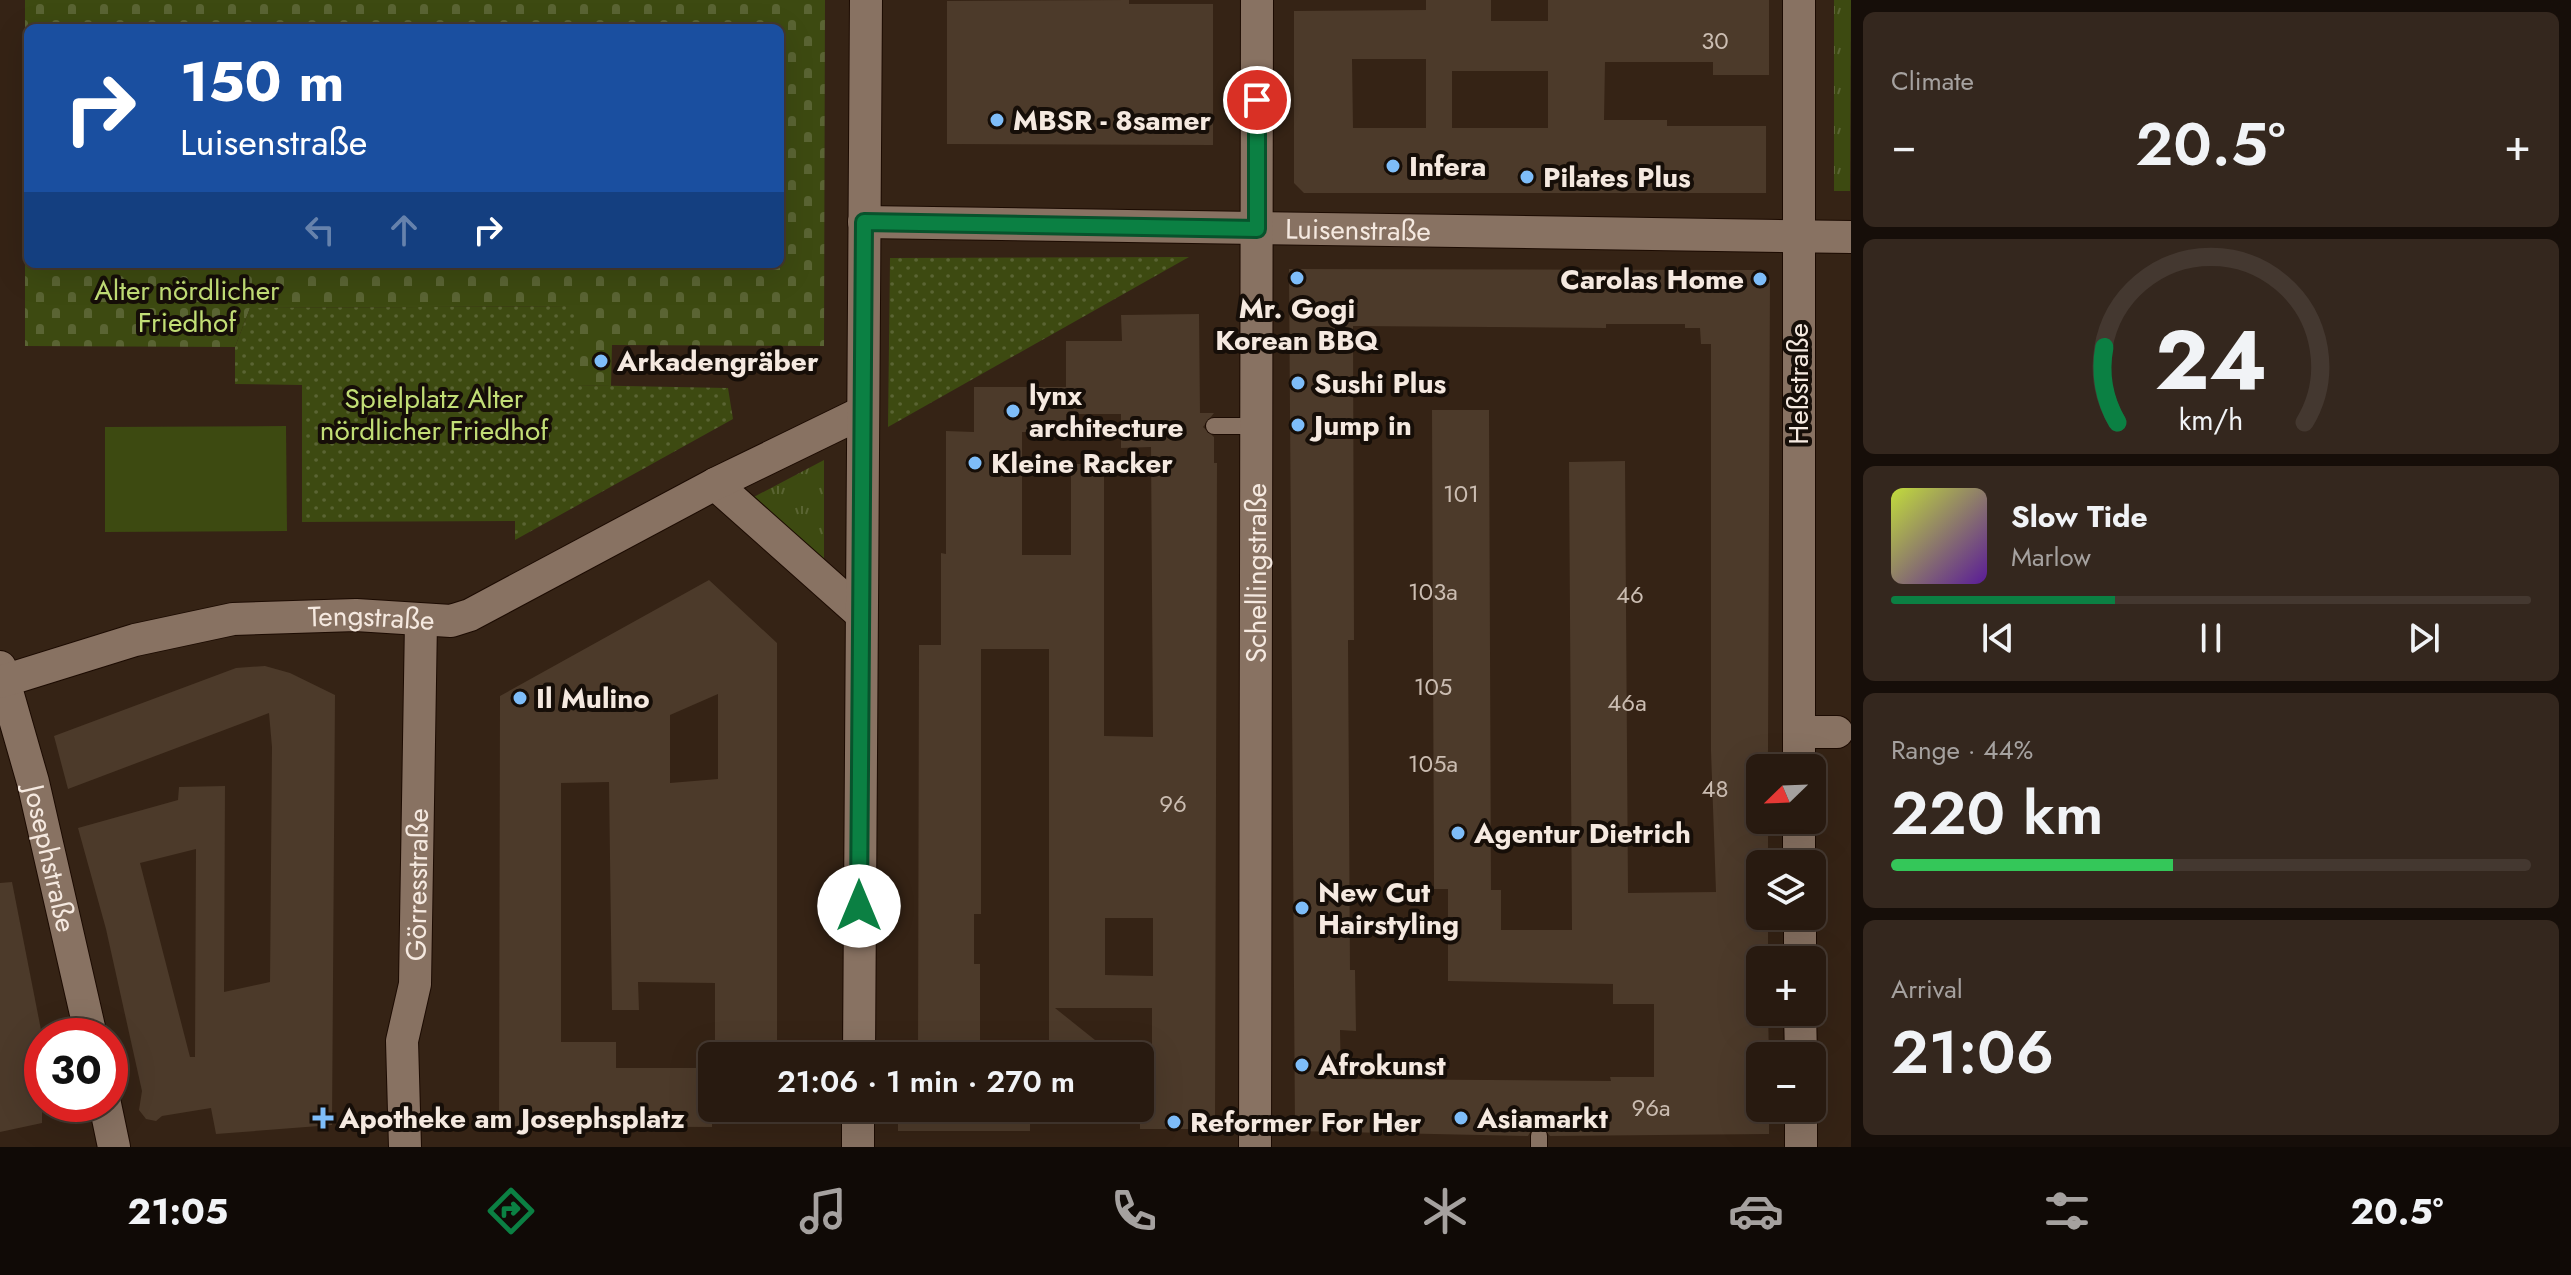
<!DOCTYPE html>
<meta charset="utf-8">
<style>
:root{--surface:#281a10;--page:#34271e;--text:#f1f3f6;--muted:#a5a19f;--line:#443830;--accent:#0b8043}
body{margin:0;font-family:Jost,sans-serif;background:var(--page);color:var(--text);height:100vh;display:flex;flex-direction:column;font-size:30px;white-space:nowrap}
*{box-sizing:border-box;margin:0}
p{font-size:26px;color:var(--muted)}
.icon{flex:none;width:44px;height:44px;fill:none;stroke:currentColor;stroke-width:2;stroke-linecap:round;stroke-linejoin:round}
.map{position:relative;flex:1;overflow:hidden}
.panel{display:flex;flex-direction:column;gap:12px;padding:12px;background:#160e09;width:720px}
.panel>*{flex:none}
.guide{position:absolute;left:24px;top:24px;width:760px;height:244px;border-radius:12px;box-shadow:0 8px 32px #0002,0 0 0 2px var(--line);background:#1a4fa0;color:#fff;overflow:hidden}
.needle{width:52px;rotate:247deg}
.buttons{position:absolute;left:1746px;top:754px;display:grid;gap:16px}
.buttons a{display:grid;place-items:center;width:80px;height:80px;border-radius:12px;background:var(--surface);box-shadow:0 8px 32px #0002,0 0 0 2px var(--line);font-size:40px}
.speed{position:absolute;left:24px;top:1018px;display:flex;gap:16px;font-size:40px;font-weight:700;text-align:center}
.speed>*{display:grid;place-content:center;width:104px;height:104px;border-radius:50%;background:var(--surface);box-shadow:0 8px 32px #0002,0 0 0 2px var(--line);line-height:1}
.speed .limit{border:12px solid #d22;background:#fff;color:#111}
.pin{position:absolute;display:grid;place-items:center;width:68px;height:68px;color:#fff;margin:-34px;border:4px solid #fff;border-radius:50%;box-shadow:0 2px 8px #0007}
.me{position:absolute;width:88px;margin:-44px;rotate:0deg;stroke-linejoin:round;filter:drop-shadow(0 0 6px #0008)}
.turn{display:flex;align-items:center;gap:28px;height:168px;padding:0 24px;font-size:36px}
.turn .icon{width:104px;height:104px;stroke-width:2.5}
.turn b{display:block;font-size:56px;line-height:68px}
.lanes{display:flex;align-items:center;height:76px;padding:0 24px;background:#0003;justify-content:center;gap:40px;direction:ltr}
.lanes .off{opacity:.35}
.big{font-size:60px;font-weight:600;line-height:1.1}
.panel .tile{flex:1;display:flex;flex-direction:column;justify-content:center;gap:12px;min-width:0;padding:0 28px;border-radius:12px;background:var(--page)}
.panel .dial{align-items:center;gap:0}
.dial svg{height:208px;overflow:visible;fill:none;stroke:var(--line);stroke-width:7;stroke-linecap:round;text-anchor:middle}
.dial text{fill:var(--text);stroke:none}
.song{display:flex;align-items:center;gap:24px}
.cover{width:96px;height:96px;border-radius:12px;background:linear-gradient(135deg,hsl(70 70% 55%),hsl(270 70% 35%))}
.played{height:8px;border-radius:4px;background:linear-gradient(90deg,var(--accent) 35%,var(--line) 35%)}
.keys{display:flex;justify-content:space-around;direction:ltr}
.heat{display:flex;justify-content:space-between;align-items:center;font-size:44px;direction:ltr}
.charge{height:12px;border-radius:6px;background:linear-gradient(90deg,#34c759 44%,var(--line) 0)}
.trip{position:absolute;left:698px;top:1042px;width:456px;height:80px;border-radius:12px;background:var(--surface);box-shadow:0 8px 32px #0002,0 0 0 2px var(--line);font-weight:600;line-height:80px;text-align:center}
.dock{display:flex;height:128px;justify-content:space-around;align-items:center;background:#100a06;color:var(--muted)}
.dock .icon{width:56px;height:56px}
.dock .active{color:var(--accent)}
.dock b{font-size:36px;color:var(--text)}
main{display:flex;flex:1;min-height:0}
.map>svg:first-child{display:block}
.grass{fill:url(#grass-tufts)}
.cemetery{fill:url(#cemetery-stones);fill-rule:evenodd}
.park{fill:url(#park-dots)}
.garden{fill:#3d4a11}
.building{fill:#4c3a2a;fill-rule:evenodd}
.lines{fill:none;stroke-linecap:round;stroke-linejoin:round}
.service-casing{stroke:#1c0b02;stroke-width:18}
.minor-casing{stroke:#1c0b02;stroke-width:34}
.service{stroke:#887262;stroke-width:16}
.minor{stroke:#887262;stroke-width:32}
.route-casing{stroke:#07532c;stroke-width:20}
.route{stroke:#0b8043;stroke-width:14}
.poi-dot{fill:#7ebdf9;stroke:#160e08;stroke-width:3}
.labels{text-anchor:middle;stroke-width:8;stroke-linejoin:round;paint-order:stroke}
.number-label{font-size:24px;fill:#cbbdb2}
.poi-label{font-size:28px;font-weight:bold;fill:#f5e9e0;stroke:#160e08;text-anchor:start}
.street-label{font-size:28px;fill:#f5e9e0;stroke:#160e08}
.park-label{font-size:28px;fill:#c2de76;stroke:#160e08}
</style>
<main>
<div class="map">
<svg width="1851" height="1147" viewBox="0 0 1851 1147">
<defs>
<pattern id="grass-tufts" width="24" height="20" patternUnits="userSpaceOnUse" patternTransform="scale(2)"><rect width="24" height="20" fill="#3d4a11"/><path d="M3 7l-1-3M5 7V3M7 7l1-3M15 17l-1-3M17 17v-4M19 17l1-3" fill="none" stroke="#5a6433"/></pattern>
<pattern id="cemetery-stones" width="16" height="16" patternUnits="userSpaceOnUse" patternTransform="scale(2)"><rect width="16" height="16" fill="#3d4a11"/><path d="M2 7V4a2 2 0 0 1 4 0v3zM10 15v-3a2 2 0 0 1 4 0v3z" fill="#5a6433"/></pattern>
<pattern id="park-dots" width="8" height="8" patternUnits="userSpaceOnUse" patternTransform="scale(2)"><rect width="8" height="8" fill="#3d4a11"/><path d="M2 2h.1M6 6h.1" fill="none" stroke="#5a6433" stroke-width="1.8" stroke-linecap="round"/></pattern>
</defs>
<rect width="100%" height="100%" fill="#352315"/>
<g class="grass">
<path d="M1834,0H1851L1850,191H1834Z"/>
<path d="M824,460V570L750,499Z"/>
</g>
<path class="cemetery" d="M25,0H825L824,346L612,345L611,386L574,385V306L250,308L235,347L25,346ZM28,28H780V264H28Z"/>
<g class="park">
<path d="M1189,257L888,427L890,258Z"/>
<path d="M575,306L574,385L728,388L733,419L515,540V521L302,522V385L235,384V347L250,308Z"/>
</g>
<path class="garden" d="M286,426L287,531L105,532V427Z"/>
<g class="building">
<path d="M1129,0V4H1213V145L947,144V1Z"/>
<path d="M1426,0H1491V21H1548V0H1769V75H1713V62H1605L1604,120H1667V126H1766V193H1304L1294,183V11L1426,10ZM1352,59H1426V128H1353ZM1452,71H1548V128H1452Z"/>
<path d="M1289,269L1761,270L1770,280L1768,750L1767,768H1760V820H1768V864H1760V916H1768V960H1760V1012H1768L1769,1056H1760V1108H1769V1134L1550,1136L1540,1125L1533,1127L1528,1136L1295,1131ZM1606,324H1685V328H1700L1701,344H1711V751L1716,892L1628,893L1625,461L1569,462L1572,930H1501V890H1491L1489,410H1432L1434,889H1448V981L1613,984V1004H1654V1077H1610L1611,1081L1341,1079L1340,1030L1356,1031L1355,970H1350L1348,640H1354L1353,326L1606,328Z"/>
<path d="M1199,314L1200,413H1214L1203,427L1214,437V463H1217L1215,1129H1140V1075L1152,1085V1008H1055L1095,1040H1049V649H981V914H974V964H980V1056H918L919,645H941V553L946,554V431L974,432V387H1066V341H1122L1121,315ZM1066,414H1121V448L1151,447L1153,737L1104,736V464H1071V555H1022V432H1066ZM1105,918H1153V976L1105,975Z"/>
<path d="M709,580L777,643V1056H715V983L638,982L639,1010H612L609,782L561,783V1042H616V1068H712V1127L499,1126L500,696ZM718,694V779L670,783V715Z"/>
<path d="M265,666L290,673L335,695L332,1125L216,1134L211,1108L162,1116L156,1121L146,1119L139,1110L142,1091L106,929L78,828L178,800L179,787L225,786L224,992L270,982L272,747L269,713L68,789L54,736L236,668ZM196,849L195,1057H190L140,863Z"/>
<path d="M12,882L42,1035V1123L0,1132V883Z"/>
<rect x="898" y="1108" width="132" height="23"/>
</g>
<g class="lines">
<g class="service-casing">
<g id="service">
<path d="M1214,426H1256"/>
<path d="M1539,1147V1136"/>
</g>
</g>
<g class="minor-casing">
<g id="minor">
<path id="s1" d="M864,222L1851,237"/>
<path d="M715,484L860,613"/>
<path id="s2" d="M0,667L33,782L91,1036"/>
<path id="s3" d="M0,682L135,640L233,619L356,615L451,621L470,615L715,484L861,413"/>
<path d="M1799,732H1837"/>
<path d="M1799,768V0"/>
<path d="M1799,820V864"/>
<path d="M1800,916V960"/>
<path d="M1800,1012L1801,1056"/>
<path d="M859,1056L866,0"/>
<path d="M105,1104L114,1147"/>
<path d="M1801,1108V1147"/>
<path id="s4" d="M405,1147L402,1041L415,984L421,621"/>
<path d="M858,1147V1108"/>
<path id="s5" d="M1255,1147L1257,0"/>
</g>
</g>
<use href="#service" class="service"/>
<use href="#minor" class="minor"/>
</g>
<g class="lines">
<g class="route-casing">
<path id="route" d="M859,906L864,222L1257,229V100"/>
</g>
<use href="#route" class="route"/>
</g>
<g class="poi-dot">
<circle cx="997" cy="120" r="8"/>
<circle cx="1393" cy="166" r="8"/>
<circle cx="1527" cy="177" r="8"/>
<circle cx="1297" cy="278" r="8"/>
<circle cx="1760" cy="279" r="8"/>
<circle cx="601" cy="361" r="8"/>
<circle cx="1298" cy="383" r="8"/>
<circle cx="1013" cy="411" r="8"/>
<circle cx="1298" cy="425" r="8"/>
<circle cx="975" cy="463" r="8"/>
<circle cx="520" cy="698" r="8"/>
<circle cx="1458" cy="833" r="8"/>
<circle cx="1302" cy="908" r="8"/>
<circle cx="1302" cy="1065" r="8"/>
<path d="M319 1106h8v8h8v8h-8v8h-8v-8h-8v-8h8z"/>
<circle cx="1461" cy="1118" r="8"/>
<circle cx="1174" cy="1122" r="8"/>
</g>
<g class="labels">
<g class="number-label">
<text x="1715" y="49">30</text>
<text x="1461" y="502">101</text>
<text x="1433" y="600">103a</text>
<text x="1630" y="603">46</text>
<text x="1433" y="695">105</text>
<text x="1627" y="711">46a</text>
<text x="1433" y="772">105a</text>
<text x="1715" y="797">48</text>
<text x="1173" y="812">96</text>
<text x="1651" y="1116">96a</text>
</g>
<g class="poi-label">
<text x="1013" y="130">MBSR - 8samer</text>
<text x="1409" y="176">Infera</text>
<text x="1543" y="187">Pilates Plus</text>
<text x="1744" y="289" text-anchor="end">Carolas Home</text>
<text x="1297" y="318" text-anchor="middle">Mr. Gogi<tspan x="1297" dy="32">Korean BBQ</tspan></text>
<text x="617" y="371">Arkadengräber</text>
<text x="1314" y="393">Sushi Plus</text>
<text x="1029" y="405">lynx<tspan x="1029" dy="32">architecture</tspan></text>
<text x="1314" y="435">Jump in</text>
<text x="991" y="473">Kleine Racker</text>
<text x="536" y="708">Il Mulino</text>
<text x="1474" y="843">Agentur Dietrich</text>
<text x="1318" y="902">New Cut<tspan x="1318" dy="32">Hairstyling</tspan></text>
<text x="1318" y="1075">Afrokunst</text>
<text x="339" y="1128">Apotheke am Josephsplatz</text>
<text x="1477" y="1128">Asiamarkt</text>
<text x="1190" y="1132">Reformer For Her</text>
</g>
<g class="street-label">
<text dy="10" stroke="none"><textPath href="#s1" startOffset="494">Luisenstraße</textPath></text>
<text transform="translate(1798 384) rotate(-90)" y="10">Heßstraße</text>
<text dy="10" stroke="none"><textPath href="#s5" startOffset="574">Schellingstraße</textPath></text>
<text dy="10" stroke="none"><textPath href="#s3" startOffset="380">Tengstraße</textPath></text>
<text dy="10" stroke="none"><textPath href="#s2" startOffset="198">Josephstraße</textPath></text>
<text dy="10" stroke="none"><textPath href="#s4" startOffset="264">Görresstraße</textPath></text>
</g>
<g class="park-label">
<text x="187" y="300">Alter nördlicher<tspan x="187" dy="32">Friedhof</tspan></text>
<text x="434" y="408">Spielplatz Alter<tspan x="434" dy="32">nördlicher Friedhof</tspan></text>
</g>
</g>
</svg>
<div class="buttons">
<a><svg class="needle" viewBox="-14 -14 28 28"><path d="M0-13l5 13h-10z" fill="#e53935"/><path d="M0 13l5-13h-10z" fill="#a5a19f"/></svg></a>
<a><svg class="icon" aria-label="layers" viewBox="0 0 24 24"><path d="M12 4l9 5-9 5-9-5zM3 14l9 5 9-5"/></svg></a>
<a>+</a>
<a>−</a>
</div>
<div class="speed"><div class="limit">30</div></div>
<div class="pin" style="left:1257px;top:100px;background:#d93025"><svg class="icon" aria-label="arrive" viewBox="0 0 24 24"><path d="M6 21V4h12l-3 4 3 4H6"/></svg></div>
<svg class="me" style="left:859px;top:906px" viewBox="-20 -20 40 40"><circle r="19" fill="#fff"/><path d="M0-13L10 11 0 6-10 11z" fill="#0b8043"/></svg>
<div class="trip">21:06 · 1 min · 270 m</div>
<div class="guide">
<div class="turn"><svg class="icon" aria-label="right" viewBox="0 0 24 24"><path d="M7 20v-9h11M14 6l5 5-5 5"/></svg><div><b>150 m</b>Luisenstraße</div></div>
<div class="lanes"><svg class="icon off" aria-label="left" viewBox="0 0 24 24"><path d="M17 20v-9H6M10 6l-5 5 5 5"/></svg><svg class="icon off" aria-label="ahead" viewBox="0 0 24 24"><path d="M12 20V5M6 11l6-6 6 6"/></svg><svg class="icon" aria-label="right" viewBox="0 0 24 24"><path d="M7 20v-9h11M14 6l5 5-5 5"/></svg></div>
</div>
</div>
<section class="panel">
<div class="tile"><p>Climate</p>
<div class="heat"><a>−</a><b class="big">20.5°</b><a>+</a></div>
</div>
<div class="tile dial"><svg viewBox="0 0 100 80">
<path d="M14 69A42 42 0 1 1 86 69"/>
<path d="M14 69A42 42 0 0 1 9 40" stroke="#0b8043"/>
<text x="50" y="56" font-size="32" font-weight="700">24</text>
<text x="50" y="72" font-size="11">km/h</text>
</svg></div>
<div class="tile">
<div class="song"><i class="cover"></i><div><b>Slow Tide</b><p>Marlow</p></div></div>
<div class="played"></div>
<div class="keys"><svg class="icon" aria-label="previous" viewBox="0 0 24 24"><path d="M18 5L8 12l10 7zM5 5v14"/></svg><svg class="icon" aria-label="pause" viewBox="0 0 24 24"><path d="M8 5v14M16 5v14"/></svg><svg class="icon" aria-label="next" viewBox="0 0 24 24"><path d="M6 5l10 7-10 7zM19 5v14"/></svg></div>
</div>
<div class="tile"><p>Range · 44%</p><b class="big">220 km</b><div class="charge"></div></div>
<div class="tile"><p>Arrival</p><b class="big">21:06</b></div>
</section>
</main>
<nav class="dock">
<b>21:05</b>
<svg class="icon active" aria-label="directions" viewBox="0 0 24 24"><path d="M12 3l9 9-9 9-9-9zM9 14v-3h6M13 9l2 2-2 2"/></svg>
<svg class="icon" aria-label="music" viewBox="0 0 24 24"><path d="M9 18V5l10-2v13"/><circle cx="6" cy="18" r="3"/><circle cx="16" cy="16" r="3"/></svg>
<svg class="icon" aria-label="phone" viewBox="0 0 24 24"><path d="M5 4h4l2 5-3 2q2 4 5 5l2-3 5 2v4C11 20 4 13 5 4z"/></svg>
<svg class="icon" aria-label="climate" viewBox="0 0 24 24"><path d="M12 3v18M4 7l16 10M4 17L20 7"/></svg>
<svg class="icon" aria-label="car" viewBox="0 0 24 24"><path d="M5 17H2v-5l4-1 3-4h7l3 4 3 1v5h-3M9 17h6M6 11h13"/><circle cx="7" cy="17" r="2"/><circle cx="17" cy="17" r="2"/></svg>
<svg class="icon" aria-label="filters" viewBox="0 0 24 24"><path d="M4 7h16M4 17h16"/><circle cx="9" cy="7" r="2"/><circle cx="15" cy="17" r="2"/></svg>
<b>20.5°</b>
</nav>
